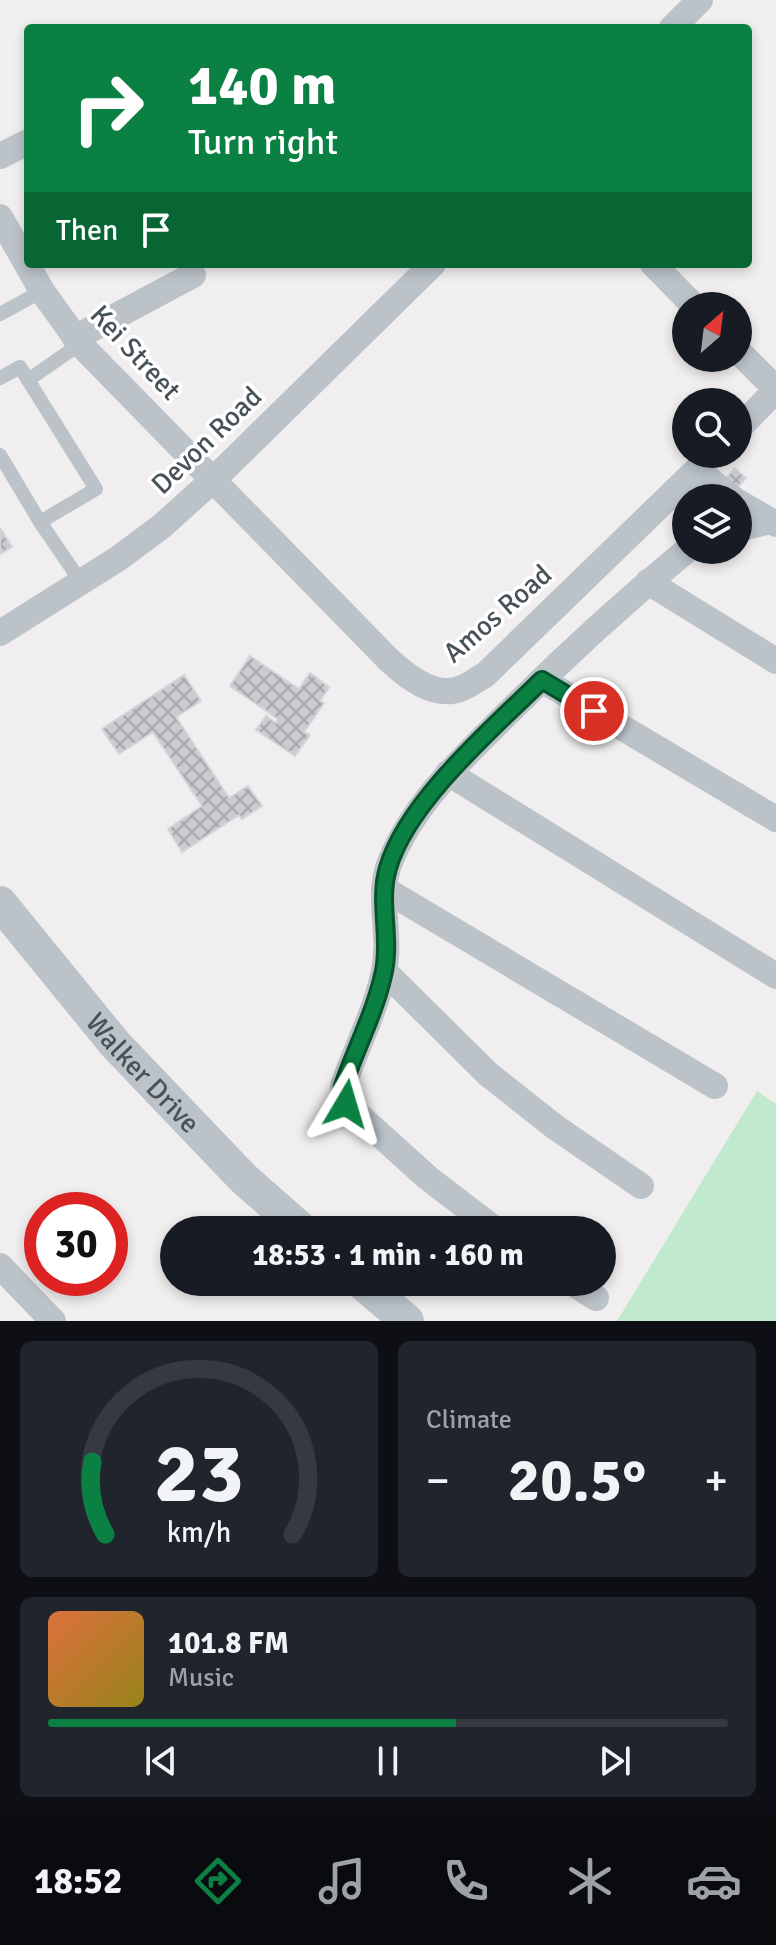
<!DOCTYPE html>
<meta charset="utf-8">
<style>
:root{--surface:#171b24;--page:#20242c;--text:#f1f3f6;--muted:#9ea1a6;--line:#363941;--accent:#0b8043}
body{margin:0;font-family:Signika,sans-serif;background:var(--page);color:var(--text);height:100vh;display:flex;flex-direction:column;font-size:30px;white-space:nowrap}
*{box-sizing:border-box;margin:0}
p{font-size:26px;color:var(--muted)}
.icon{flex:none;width:44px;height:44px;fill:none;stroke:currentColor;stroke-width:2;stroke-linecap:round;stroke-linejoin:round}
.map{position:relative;height:1321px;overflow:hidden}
.side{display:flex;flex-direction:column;gap:20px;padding:20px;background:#0d0f14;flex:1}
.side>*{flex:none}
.guide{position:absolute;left:24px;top:24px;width:728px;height:244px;border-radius:8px;box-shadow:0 4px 12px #0003;background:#0b8043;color:#fff;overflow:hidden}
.needle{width:52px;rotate:28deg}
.fabs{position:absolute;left:672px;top:292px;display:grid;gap:16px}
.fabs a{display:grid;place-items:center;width:80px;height:80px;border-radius:50%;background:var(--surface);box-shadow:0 4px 12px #0003;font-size:40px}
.speed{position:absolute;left:24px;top:1192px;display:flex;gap:16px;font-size:40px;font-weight:700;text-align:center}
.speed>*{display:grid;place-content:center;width:104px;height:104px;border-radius:50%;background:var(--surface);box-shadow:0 4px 12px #0003;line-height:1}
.speed .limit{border:12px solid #d22;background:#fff;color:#111}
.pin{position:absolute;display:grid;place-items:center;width:68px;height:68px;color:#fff;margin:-34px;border:4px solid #fff;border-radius:50%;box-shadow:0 2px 8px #0007}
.me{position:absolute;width:88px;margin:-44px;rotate:7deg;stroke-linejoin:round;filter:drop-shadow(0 0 6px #0008)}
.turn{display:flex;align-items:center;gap:28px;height:168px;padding:0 32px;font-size:36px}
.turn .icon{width:104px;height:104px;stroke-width:2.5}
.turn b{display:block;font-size:56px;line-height:68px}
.then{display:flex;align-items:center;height:76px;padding:0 32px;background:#0003;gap:16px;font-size:30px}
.big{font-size:60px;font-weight:700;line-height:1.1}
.side .card{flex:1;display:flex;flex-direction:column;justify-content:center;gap:12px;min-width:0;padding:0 28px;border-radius:12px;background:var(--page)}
.side .dial{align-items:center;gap:0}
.dial svg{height:208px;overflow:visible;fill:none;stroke:var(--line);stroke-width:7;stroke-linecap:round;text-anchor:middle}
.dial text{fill:var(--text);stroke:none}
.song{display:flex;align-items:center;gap:24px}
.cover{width:96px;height:96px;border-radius:12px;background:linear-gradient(135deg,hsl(20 70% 55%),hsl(50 70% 35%))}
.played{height:8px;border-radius:4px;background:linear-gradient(90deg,var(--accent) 60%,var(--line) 60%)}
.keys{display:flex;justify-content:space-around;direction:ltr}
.heat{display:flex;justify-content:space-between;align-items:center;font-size:44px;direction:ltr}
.side .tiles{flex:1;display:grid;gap:20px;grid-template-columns:1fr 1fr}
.card:last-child{grid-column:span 2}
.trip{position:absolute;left:160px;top:1216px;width:456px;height:80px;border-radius:40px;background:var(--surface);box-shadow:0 4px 12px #0003;font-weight:700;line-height:80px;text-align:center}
.tab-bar{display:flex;height:128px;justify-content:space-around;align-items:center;background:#090b0e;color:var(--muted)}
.tab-bar .icon{width:56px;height:56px}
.tab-bar .on{color:var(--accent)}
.tab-bar b{font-size:36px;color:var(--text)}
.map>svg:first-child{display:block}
.park{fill:#c0e9ce}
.building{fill:url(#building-cross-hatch);stroke:#d2d5d9;stroke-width:2}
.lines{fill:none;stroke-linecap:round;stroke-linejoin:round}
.service{stroke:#bbc3c9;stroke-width:14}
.minor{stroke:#bbc3c9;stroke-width:26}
.tertiary{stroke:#bbc3c9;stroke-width:34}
.route-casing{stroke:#07532c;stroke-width:20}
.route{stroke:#0b8043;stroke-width:14}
.labels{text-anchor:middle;stroke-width:7;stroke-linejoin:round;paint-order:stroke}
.street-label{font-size:28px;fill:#485259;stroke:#fff}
</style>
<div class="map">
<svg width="776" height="1321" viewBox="0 0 776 1321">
<defs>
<pattern id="building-cross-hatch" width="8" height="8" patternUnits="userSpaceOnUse" patternTransform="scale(2)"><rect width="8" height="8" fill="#c9cbd0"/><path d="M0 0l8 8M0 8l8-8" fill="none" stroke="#a5a7ac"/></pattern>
</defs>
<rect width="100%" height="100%" fill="#f0eeee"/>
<path class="park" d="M757,1091L776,1104V1321H617Z"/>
<g class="building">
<path d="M735,468L746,478L736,489L725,479Z"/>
<path d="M0,528L12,547L0,554Z"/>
<path d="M250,656L299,689L310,673L329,687L320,701L324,703L304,732L310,735L295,756L256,730L266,716L276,723L278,719L230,686Z"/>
<path d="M184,675L201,701L176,717L229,798L248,786L262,806L242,819L239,815L182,852L168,829L202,806L153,732L119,754L102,729Z"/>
</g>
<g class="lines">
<g class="service">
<path d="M0,314L42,291"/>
<path d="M0,378L20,367L96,489L40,522L0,455"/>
<path d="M28,380L80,344"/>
<path d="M40,522L81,582"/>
</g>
<g class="minor">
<path d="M672,28L700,0"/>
<path d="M0,156L28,142"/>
<path d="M0,217L42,291L80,344L388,659C406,676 435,700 462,688C470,685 477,679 485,675L713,454"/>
<path d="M653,264L694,306"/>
<path d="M75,338L193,275"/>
<path d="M738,351L776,389"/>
<path d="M738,429L776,390"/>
<path d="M697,470L732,498"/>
<path d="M738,502L776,524"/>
<path d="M738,529L770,521"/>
<path d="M648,582L776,661"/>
<path d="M0,633L119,558L162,526L214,479L433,264"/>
<path d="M542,680L776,819"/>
<path d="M448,773L776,976"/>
<path d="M384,889L715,1086"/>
<path d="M384,971L488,1074L555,1127L641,1186"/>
<path d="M496,1230L428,1178L346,1104L343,1086C356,1048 376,1010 384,971C392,935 376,897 390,862C414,803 462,759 506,715C564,657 624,602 687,550"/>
<path d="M0,1266L53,1321"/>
<path d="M571,1282L596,1298"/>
</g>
<g class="tertiary">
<path id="s1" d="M0,903L115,1044L243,1178L302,1230"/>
<path d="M361,1282L407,1321"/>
</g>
</g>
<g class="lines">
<g class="route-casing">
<path id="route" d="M346,1104L343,1086C356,1048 376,1010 384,971C391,936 378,901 388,868C407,802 493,728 542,680L594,711"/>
</g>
<use href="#route" class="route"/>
</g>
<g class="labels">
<g class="street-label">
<text transform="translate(136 352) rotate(47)" y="10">Kei Street</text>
<text transform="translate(206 440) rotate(-44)" y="10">Devon Road</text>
<text transform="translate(497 613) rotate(-41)" y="10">Amos Road</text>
<text dy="10" stroke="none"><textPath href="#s1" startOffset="222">Walker Drive</textPath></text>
</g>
</g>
</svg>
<div class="fabs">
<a><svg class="needle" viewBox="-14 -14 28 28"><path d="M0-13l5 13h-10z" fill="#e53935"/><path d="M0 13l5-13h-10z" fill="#9ea1a6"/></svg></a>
<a><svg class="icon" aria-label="search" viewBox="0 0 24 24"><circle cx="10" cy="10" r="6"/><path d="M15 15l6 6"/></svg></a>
<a><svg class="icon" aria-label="layers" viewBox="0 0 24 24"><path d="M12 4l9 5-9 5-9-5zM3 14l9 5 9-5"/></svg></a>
</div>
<div class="speed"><div class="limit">30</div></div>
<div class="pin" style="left:594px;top:711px;background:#d93025"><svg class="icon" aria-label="arrive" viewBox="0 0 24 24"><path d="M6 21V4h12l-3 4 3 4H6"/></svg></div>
<svg class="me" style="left:346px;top:1104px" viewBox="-20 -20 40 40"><path d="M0-17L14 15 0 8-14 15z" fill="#0b8043" stroke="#fff" stroke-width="4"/></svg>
<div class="trip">18:53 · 1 min · 160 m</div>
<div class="guide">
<div class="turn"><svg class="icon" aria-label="right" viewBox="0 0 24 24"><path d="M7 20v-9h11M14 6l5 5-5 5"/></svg><div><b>140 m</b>Turn right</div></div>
<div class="then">Then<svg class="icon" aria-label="arrive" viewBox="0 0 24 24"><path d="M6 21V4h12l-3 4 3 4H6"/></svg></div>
</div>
</div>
<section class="side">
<div class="tiles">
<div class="card dial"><svg viewBox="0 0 100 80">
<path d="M14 69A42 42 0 1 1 86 69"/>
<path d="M14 69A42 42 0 0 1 9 41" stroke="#0b8043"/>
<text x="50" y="56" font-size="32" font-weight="700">23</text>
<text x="50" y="72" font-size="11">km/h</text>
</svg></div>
<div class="card"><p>Climate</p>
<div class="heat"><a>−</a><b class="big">20.5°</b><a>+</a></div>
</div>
<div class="card">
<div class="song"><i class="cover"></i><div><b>101.8 FM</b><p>Music</p></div></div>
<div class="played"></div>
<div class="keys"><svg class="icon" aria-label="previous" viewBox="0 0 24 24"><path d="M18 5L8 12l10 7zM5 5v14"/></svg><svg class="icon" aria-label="pause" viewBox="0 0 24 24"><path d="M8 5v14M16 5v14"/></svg><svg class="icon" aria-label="next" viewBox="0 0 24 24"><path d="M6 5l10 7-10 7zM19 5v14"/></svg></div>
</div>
</div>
</section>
<nav class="tab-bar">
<b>18:52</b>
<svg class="icon on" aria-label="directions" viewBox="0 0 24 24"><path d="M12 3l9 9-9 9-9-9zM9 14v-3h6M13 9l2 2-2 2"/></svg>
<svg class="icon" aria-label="music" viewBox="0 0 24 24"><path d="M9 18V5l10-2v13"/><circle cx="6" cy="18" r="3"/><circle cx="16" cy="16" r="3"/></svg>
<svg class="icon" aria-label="phone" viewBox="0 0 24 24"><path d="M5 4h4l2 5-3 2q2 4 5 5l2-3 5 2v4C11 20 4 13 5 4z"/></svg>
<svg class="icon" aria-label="climate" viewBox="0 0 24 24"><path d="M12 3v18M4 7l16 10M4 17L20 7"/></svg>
<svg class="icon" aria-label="car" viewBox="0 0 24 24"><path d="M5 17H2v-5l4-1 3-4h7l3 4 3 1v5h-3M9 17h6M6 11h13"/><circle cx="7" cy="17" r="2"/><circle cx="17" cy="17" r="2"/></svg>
</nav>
